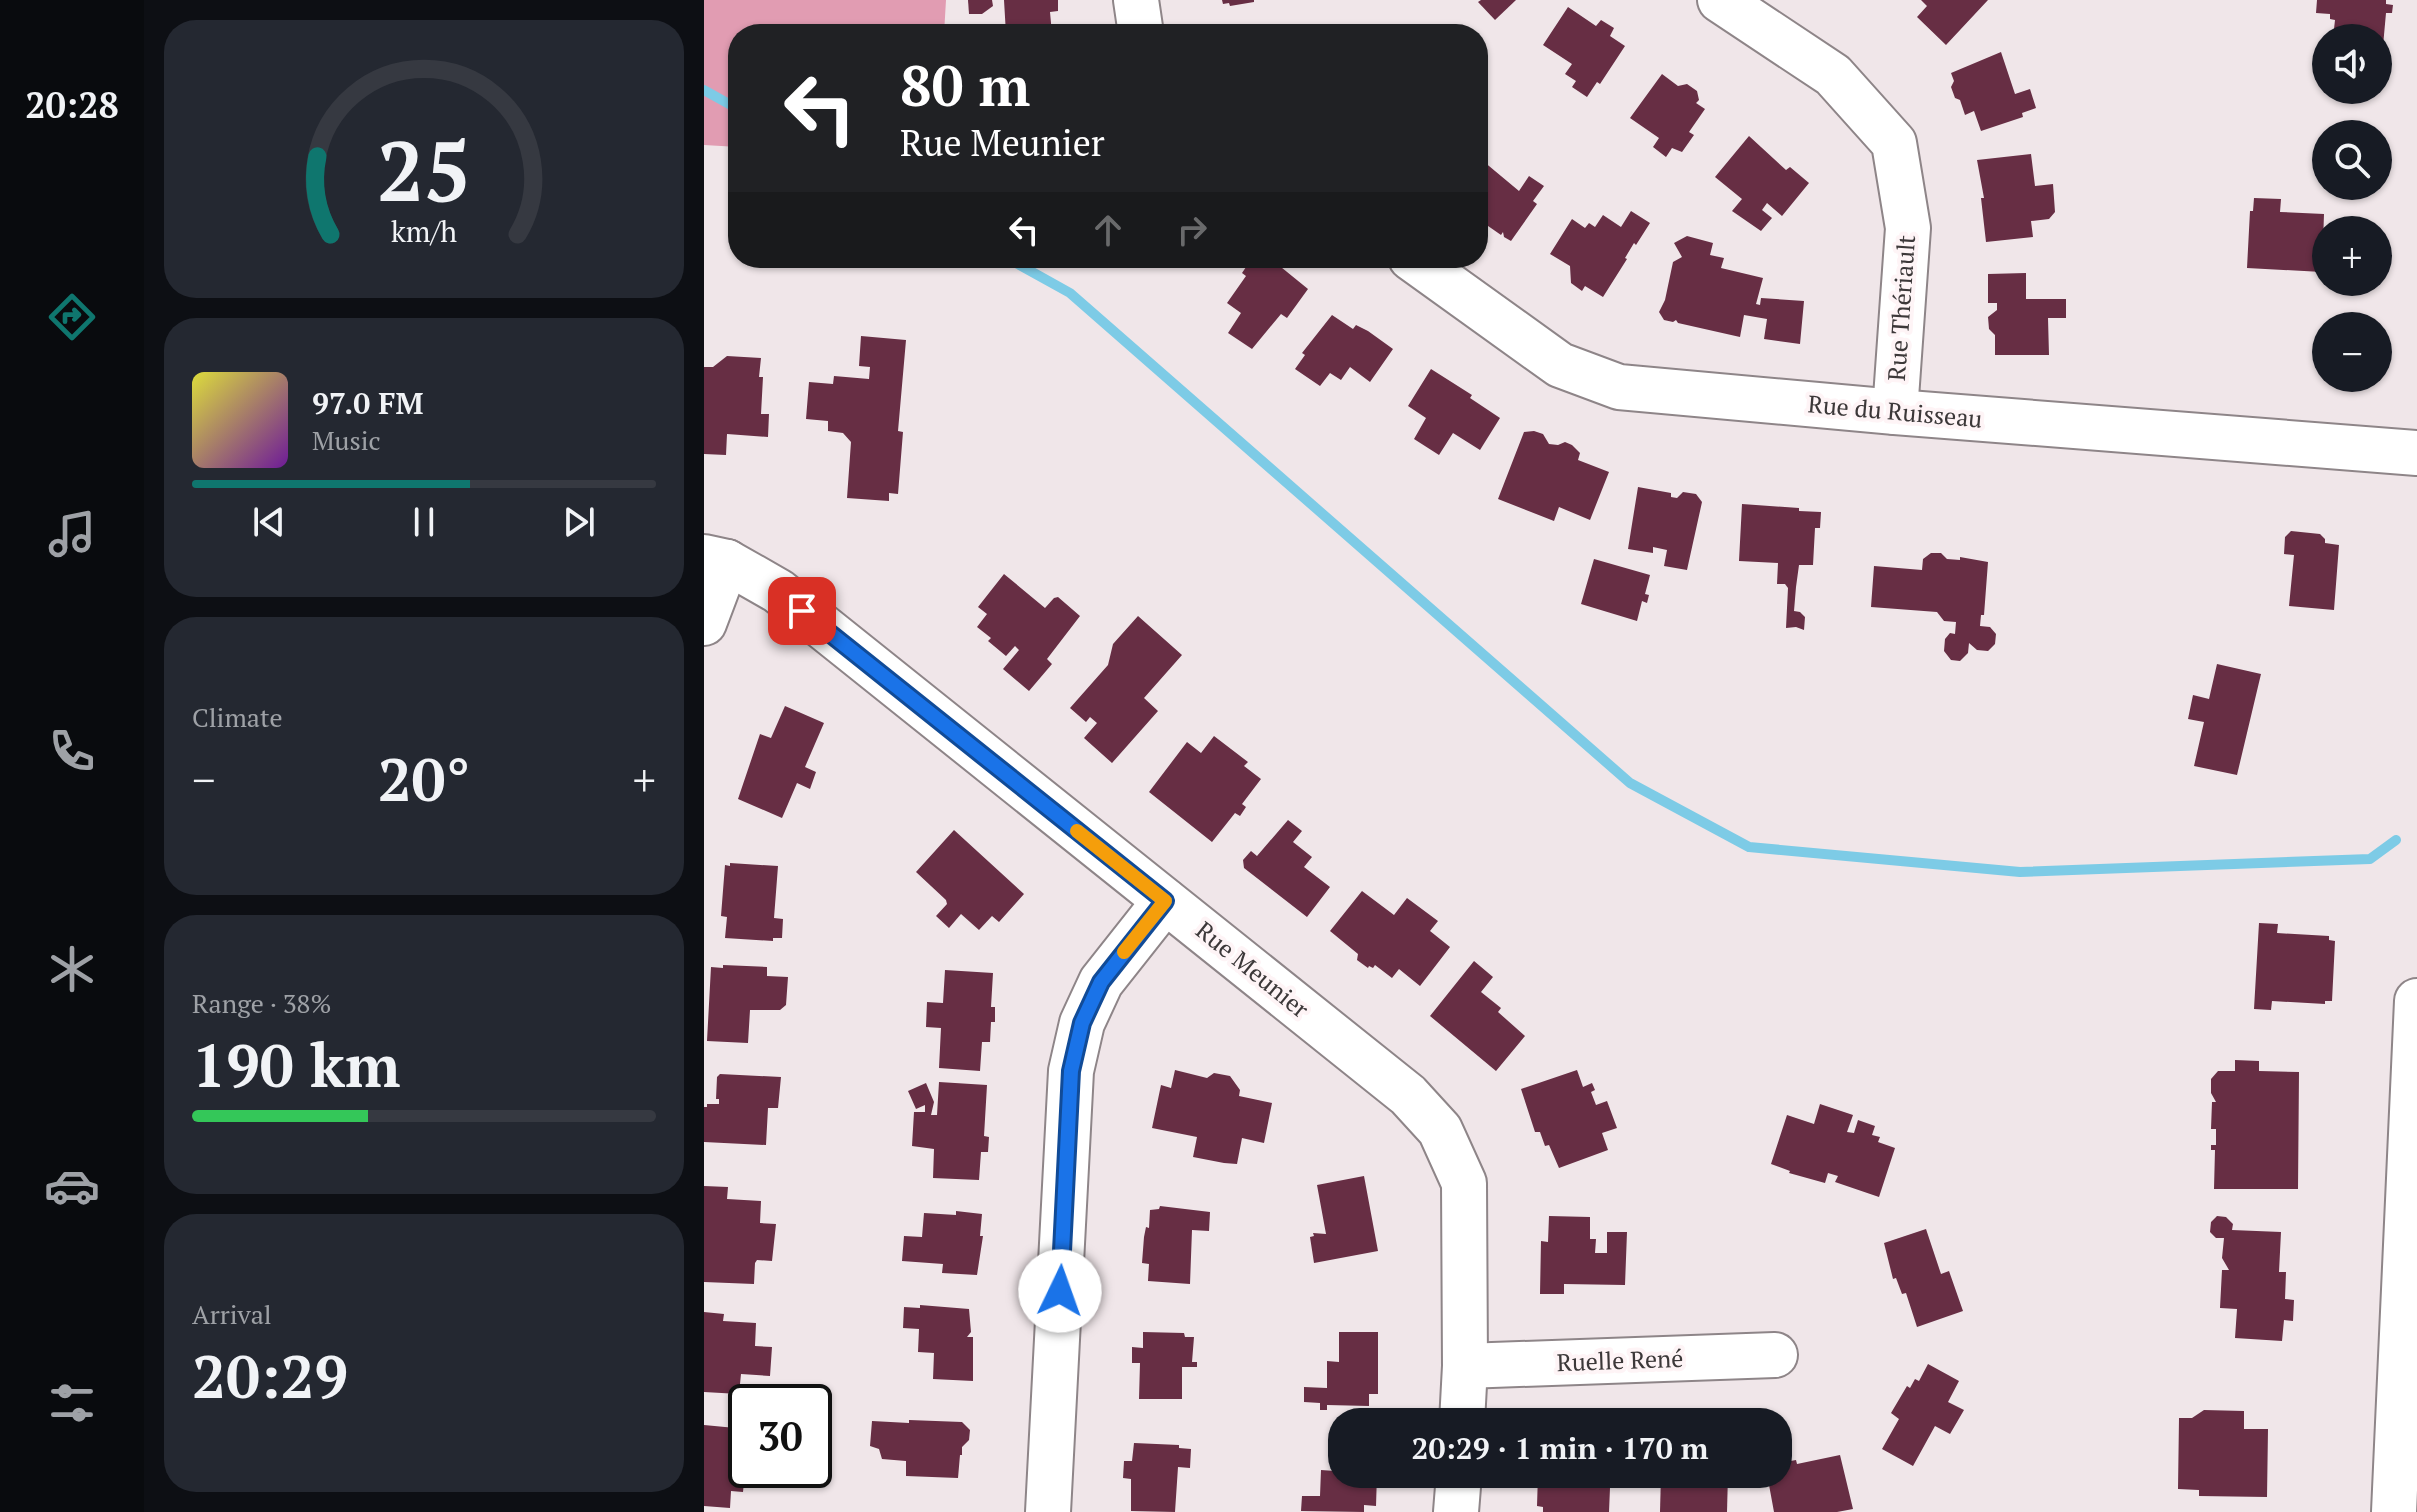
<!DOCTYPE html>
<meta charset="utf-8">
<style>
:root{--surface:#171b24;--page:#242831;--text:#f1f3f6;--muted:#9ea1a6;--line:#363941;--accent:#0f766e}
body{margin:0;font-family:"PT Serif",serif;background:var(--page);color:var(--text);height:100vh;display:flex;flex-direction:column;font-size:30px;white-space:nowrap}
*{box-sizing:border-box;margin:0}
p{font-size:26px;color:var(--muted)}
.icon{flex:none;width:44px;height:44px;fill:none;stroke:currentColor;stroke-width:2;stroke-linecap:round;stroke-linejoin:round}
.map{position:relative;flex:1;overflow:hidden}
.sheet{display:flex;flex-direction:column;gap:20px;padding:20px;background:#0d0f14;width:560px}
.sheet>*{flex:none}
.top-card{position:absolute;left:24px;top:24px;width:760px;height:244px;border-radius:32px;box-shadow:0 2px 6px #0004;background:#202124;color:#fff;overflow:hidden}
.buttons{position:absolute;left:1608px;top:24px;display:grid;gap:16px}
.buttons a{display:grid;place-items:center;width:80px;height:80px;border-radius:50%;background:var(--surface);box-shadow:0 2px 6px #0004;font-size:40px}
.speed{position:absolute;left:24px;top:1384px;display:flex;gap:16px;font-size:40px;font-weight:700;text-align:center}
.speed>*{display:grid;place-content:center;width:104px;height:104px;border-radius:50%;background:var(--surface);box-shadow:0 2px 6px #0004;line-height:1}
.speed .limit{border:4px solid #111;border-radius:12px;background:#fff;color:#111}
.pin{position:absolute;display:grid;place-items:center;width:68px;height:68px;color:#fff;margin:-34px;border-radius:16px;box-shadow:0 4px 12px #0006}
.me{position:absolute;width:88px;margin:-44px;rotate:3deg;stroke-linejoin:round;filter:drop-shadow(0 0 6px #0008)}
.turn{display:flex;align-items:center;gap:28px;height:168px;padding:0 40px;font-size:36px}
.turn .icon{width:104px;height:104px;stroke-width:2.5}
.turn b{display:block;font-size:56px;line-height:68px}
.lanes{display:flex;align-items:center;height:76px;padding:0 40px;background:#0003;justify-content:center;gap:40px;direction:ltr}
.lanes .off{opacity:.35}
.big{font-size:60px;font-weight:800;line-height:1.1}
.sheet .widget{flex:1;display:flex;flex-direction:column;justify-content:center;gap:12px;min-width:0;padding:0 28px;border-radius:32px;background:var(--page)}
.sheet .dial{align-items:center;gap:0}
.dial svg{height:208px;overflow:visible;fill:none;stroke:var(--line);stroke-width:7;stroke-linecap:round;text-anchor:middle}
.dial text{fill:var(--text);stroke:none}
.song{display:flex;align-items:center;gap:24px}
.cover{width:96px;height:96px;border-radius:12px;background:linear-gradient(135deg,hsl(60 70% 55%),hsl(280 70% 35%))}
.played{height:8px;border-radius:4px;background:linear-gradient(90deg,var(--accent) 60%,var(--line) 60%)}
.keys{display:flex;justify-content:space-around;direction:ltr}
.heat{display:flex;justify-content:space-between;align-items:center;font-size:44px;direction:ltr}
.charge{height:12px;border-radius:6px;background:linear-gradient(90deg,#34c759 38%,var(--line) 0)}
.trip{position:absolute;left:624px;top:1408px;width:464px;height:80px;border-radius:32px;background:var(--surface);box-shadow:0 2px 6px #0004;font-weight:800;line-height:80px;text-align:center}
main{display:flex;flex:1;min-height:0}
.tabs{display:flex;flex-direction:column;width:144px;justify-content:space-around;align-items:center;background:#090b0e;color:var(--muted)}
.tabs .icon{width:56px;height:56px}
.tabs .current{color:var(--accent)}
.tabs b{font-size:36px;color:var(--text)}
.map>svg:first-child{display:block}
.forest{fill:#e19cb2}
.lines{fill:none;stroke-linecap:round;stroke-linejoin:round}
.stream{stroke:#7dcbe6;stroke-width:10}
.building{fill:#672e44}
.minor-casing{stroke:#8e8588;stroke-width:48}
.minor{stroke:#fff;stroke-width:44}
.route-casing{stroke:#114b97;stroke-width:20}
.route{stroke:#1a73e8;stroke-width:14}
.slow{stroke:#f59e0b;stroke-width:14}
.labels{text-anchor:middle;stroke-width:8;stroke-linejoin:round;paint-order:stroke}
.street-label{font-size:24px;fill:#3c3839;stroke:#fef4f6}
</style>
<main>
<nav class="tabs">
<b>20:28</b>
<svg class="icon current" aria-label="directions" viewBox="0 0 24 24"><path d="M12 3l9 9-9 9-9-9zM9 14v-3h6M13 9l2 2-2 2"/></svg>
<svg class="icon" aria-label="music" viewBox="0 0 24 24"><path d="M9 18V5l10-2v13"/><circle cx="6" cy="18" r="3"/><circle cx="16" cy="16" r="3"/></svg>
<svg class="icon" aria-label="phone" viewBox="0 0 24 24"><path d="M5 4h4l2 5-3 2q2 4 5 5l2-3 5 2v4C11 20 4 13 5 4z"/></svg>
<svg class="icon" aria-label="climate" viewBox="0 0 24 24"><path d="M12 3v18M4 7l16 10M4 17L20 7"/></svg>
<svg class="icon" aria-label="car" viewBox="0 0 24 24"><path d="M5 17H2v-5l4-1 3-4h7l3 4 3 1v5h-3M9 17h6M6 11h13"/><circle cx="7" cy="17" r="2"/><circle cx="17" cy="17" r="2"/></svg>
<svg class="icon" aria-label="filters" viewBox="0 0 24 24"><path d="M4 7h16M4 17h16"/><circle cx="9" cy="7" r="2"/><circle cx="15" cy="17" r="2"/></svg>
</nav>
<section class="sheet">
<div class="widget dial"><svg viewBox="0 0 100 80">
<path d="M14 69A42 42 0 1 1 86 69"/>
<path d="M14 69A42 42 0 0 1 9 39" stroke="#0f766e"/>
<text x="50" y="56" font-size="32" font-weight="700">25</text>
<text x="50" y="72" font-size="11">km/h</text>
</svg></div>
<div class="widget">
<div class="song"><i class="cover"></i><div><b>97.0 FM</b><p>Music</p></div></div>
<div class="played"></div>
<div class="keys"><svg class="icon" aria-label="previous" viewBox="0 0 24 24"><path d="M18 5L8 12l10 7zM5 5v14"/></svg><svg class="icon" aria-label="pause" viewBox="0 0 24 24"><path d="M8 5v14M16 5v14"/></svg><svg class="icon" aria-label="next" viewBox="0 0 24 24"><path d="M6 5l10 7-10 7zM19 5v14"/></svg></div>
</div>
<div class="widget"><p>Climate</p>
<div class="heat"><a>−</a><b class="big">20°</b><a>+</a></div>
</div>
<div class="widget"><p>Range · 38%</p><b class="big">190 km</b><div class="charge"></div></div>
<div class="widget"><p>Arrival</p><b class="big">20:29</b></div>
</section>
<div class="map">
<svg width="1713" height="1512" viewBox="0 0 1713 1512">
<rect width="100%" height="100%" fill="#f0e6e9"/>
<path class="forest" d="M0,0H242L240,34H34V147L0,145Z"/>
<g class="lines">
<g class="stream">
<path d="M0,90L34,109"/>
<path d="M303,258L366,293L926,783L1045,847L1316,872L1666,859L1692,840"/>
</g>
</g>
<g class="building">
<path d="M264,0H288L289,6L278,14H265Z"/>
<path d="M300,0H354V11L346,12L348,34H302Z"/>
<path d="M518,0H550V2L526,6L525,3L519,4Z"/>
<path d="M777,0H812L791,20L774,2Z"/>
<path d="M1217,0H1284L1242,45L1213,17L1223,6Z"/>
<path d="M1613,0H1682V4L1689,5L1688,13H1682L1679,46L1674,45V38H1629L1631,20L1626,19V14L1612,13Z"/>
<path d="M864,7L892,26L897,20L910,28L906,36L921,46L896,84L893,82L883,97L868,87L872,81L861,74L868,64L839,45Z"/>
<path d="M1297,52L1311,94L1326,89L1332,108L1318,113L1319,117L1277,131L1270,111L1261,115L1256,100L1251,98L1247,87L1250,81L1247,73Z"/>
<path d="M958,74L974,86L983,84L993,91L995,100L992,103L1001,109L985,132L990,135L978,152L968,148L962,157L949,147L955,138L926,118Z"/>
<path d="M1045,136L1082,170L1086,167L1105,183L1078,216L1063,203L1058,210L1068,218L1057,231L1028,211L1038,199L1011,177Z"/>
<path d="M1327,154L1331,186L1349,184L1351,212L1345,219L1327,221L1329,237L1282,242L1277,198H1280L1273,160Z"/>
<path d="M779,161L815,191L825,176L840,186L829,201L833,204L807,241L800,237L799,232L797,235L774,219V168Z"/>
<path d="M1550,198L1577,199L1576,212L1620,214L1618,272L1543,268L1546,211H1549Z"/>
<path d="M927,211L946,223L932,245L930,243L921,258L923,259L899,297L881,286L878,291L867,283L866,266L846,254L868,219L881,228L885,223L891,227L899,215L917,227Z"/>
<path d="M983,236L1009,243L1006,255L1020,258L1017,268L1059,278L1052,304L1056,305L1057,298L1100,301L1096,344L1060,339L1063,319L1040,315L1036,337L974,323L972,320L969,322L960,320L955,312L961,300L969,262L978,257L970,243Z"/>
<path d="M548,258H561L571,265L572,263L604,289L583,318L577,314L548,349L524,333L537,313L523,303L542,276L538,273Z"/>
<path d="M1322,273V299H1362V318H1344L1345,355H1291V335L1285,329L1284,317L1293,310V303H1284V274Z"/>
<path d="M628,315L649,329L652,325L664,331L689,349L666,382L646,367L637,380L626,373L616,386L591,369L601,355L598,353Z"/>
<path d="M157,336L202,340L194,431L199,432L194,494L185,493V501L143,498L147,442L139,433L124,431V421L102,419L105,382L129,384L130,376L165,379L166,367L155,366Z"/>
<path d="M23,356L57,358L55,377H59L57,414H65L64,437L23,434L22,455L0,454V367H9Z"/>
<path d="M727,369L768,395L766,398L796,418L776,450L749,433L735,455L710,439L722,418L704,406Z"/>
<path d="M830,431L839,434L845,444L854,445L861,442L868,445L876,453L874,460L905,472L886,520L855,507L850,521L794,499L820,432Z"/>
<path d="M934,487L967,493V497L973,498L979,492L992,494L998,502L983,570L960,566L963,550L949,547V553L924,549Z"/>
<path d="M1038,504L1095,508V511L1117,512L1116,528H1111L1109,565H1095L1092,587L1090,611L1096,612L1101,617L1100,630L1092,627L1082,628L1084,588L1081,584H1073L1074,563L1035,561Z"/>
<path d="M1587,531L1616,534L1621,539V543L1635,545L1630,610L1585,606L1590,555L1580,554L1581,537Z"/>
<path d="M1227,553H1237L1243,559L1256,560V557L1284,562L1280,615H1277L1276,626L1286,627L1292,634L1291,644L1284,651L1273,650L1265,643L1264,653L1256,661L1247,660L1240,651L1241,639L1246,633L1251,634L1252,622L1240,621L1233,612L1167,607L1170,566L1218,570L1219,559Z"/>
<path d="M890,559L946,575L941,594L945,595L943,603L938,601L933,621L877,604Z"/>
<path d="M300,574L341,608L350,598L354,597L376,616L343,659L348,664L325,691L299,669L315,650L311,646L302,656L284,641L287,638L273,627L283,614L274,607Z"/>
<path d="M434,616L478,655L440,698L454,711L408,763L380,738L393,723L386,717L382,722L366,708L404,665L409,644Z"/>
<path d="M1513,664L1557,674L1533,775L1490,766L1500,722L1484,719L1489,695L1505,699Z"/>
<path d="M81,706L120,723L101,767L112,772L106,789L93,783L78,818L34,799L56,734L67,738Z"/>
<path d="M510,736L544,762L540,766L557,779L538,804L542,807L536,816L531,813L508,842L445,792L483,742L497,753Z"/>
<path d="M584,820L598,831L589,842L608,857L600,867L626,887L603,917L540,868L539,860L547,851L553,856Z"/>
<path d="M250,830L320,894L295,922L288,916L275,930L257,914L245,928L232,916L243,904L242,900L212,872Z"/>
<path d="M26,863L74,866L70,918L79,919L78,938H69V941L21,938L23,917L17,916L21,865L26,866Z"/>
<path d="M658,891L690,915L703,898L734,921L726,931L746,947L716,986L695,969L688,978L671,965L669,968L665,966L664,968L653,960L654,954L626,931Z"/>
<path d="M1555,923L1574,924L1573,933L1625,936V940L1631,941L1628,1001H1621V1004L1568,1001L1567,1010L1550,1009Z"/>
<path d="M770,961L789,977L777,992L797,1008L794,1012L821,1036L792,1071L726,1016Z"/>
<path d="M19,965L63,967V976L84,977L82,1005L76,1010H46L44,1043L3,1041L7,967L19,968Z"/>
<path d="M241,970L289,973L287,1007H291V1022H287L286,1042H278L276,1071L235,1068L237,1028L222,1027L223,1002L239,1003Z"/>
<path d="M1531,1060L1555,1061V1071L1595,1072L1594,1189H1510L1511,1150H1507V1145H1512V1129H1507L1508,1102H1512L1507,1093V1079L1514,1071H1531Z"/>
<path d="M471,1070L503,1078L510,1073L526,1076L536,1090L535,1096L568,1103L560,1143L538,1138L533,1164L520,1163L489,1157L493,1137L448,1128L457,1085L467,1088Z"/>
<path d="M873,1070L879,1087L888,1083L891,1090L887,1092L892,1105L903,1101L913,1128L898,1133L904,1150L855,1168L845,1145L841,1146L836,1132H831L817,1089Z"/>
<path d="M16,1074L77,1077L74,1108H64L62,1145L0,1142V1107H3V1104H15V1099H12L13,1077Z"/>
<path d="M235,1082L283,1085L280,1136L285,1137L284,1152H277L275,1180L229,1178L230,1149L208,1146L210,1112H221V1105L212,1109L204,1091L222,1083L230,1102L227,1115H233Z"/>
<path d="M1116,1104L1149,1115L1143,1132L1150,1133L1154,1120L1171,1126L1168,1135L1176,1137L1174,1142L1191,1148L1175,1197L1131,1182L1134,1176L1124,1173L1121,1183L1085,1173L1086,1171L1067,1164L1083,1115L1110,1124Z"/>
<path d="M660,1176L674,1251L610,1263L606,1237L610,1236L609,1233L622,1234L613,1185Z"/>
<path d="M0,1186L24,1187L23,1199L57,1201L56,1223L72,1224L68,1261L53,1260L51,1263L50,1284L0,1282Z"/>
<path d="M456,1206L506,1212L505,1231L488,1230L486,1284L444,1281L445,1264L438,1263L440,1237L442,1227L445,1228L446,1210L455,1209Z"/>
<path d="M252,1211L278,1214L276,1236H279L273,1275L238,1273L239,1264L198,1261L200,1236L218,1237L220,1213L252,1215Z"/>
<path d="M845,1216L886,1217V1239H892L891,1253H903V1232H923L921,1285L860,1284V1294H836L837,1241L844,1242Z"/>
<path d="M1513,1216L1522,1217L1529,1224L1528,1230L1577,1232L1575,1272H1582L1581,1299L1590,1300L1589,1321L1580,1320L1578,1341L1531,1338L1533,1309L1516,1308L1518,1270H1525L1518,1258L1520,1238H1512L1506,1232L1507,1222Z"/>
<path d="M1222,1229L1237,1274L1245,1271L1259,1311L1213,1327L1202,1293L1198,1294L1192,1278L1189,1279L1180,1243Z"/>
<path d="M216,1305L265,1309L267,1332L263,1337H269V1381L229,1379L230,1353L214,1352L215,1329L199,1328L200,1307L216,1308Z"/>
<path d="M0,1312L20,1314L19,1321L52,1323L51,1346L68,1347L66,1376L37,1374L35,1394L0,1392Z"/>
<path d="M439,1332L480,1333L481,1337H490L488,1362H493V1367H478V1399H435L436,1363H428V1347L439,1348Z"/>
<path d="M635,1332H674V1394H665V1406L623,1405V1410H616V1403L600,1402V1387L623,1388V1361L635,1362Z"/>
<path d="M1224,1364L1255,1381L1244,1402L1260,1410L1246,1434L1231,1426L1209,1466L1178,1449L1195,1419L1187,1413L1203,1386L1206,1388L1211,1379L1215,1381Z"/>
<path d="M1500,1410L1540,1411V1429H1564L1563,1497L1495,1496V1490L1474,1489L1475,1418H1488Z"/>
<path d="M205,1420L258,1422L266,1430L265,1440L258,1447V1455H256L254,1478L202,1476V1461L178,1459L175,1449L166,1446L168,1421L205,1423Z"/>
<path d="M0,1425L42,1429V1470H59L58,1483L40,1482L39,1492L27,1491L26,1508L0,1506Z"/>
<path d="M632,1442H638V1474H673L672,1506L660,1505V1512L597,1511L598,1496H616L617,1470L631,1471Z"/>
<path d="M430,1443L475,1445V1448L487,1449L486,1468L474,1467L471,1512L427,1511V1479L419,1478L420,1461H428Z"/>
<path d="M1136,1455L1149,1509L1133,1512H1070L1063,1474H1074V1469L1083,1468L1081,1462L1092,1460L1093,1464Z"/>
<path d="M834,1474H885V1487L906,1488L905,1512H839V1507L833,1506Z"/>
<path d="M957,1474H1024L1023,1512H956Z"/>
</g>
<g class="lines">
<g class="minor-casing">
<g id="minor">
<path d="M432,0L437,34"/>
<path d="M1016,0L1129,75L1190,143L1204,228L1191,412"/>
<path d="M707,258L856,365L915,387L1191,412L1713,453"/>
<path d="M0,557L23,562L74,591L704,1095L736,1130L760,1183L761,1366L758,1422"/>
<path d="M0,623L23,562"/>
<path d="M761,1366L1071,1355"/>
<path d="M344,1512L367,1071L378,1023L397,982L461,901"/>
<path d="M752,1512L755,1474"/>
<path d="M1690,1512L1713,1001"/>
</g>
</g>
<use href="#minor" class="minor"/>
</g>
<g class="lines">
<g class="route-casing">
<path id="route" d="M98,611L461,901L397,982L378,1023L367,1071L356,1291"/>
</g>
<use href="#route" class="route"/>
<path class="slow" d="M373,831L461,901L420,952"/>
</g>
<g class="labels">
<g class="street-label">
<text transform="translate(1198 308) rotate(-86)" y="8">Rue Thériault</text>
<text transform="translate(1191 412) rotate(5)" y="8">Rue du Ruisseau</text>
<text transform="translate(548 970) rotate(39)" y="8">Rue Meunier</text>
<text transform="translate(916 1361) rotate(-2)" y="8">Ruelle René</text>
</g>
</g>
</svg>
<div class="buttons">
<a><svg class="icon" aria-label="sound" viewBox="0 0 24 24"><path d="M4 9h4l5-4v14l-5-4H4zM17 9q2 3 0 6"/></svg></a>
<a><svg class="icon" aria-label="search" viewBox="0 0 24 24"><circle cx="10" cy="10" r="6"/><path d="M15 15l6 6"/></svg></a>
<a>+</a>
<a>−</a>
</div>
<div class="speed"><div class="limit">30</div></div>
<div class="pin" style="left:98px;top:611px;background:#d93025"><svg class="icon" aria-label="arrive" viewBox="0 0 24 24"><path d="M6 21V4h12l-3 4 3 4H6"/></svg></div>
<svg class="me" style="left:356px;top:1291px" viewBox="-20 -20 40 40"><circle r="19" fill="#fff"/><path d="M0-13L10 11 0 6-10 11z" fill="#1a73e8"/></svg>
<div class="trip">20:29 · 1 min · 170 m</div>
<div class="top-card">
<div class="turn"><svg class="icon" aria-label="left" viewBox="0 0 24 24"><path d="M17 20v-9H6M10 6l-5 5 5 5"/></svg><div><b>80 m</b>Rue Meunier</div></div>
<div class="lanes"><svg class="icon" aria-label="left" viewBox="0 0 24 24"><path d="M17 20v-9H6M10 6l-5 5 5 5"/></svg><svg class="icon off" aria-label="ahead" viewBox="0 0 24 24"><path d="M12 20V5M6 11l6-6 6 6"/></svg><svg class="icon off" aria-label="right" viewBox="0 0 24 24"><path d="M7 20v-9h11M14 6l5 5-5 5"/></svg></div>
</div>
</div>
</main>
